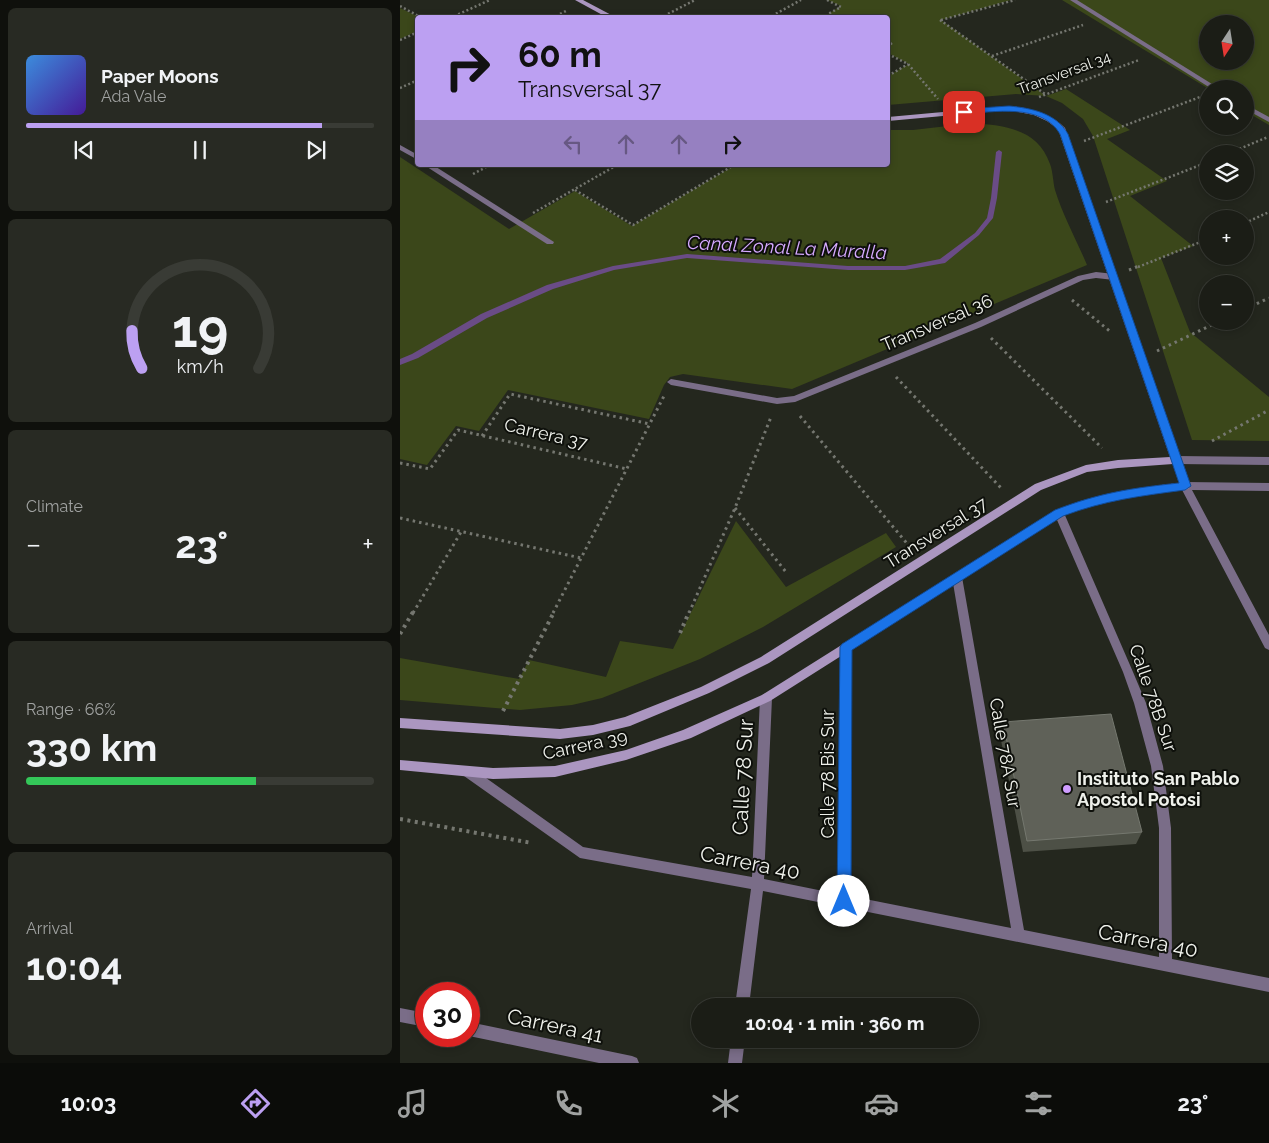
<!DOCTYPE html>
<meta charset="utf-8">
<style>
:root{--surface:#1b1d16;--page:#282a23;--text:#f1f3f6;--muted:#a0a2a1;--line:#393b35;--accent:#bca0f2}
body{margin:0;font-family:Raleway,sans-serif;background:var(--page);color:var(--text);height:100vh;display:flex;flex-direction:column;font-size:19px;white-space:nowrap}
*{box-sizing:border-box;margin:0}
p{font-size:16px;color:var(--muted)}
.icon{flex:none;width:28px;height:28px;fill:none;stroke:currentColor;stroke-width:2;stroke-linecap:round;stroke-linejoin:round}
.map{position:relative;flex:1;overflow:hidden}
.details{display:flex;flex-direction:column;gap:8px;padding:8px;background:#0f100c;width:400px}
.details>*{flex:none}
.banner{position:absolute;left:15px;top:15px;width:475px;height:152px;border-radius:5px;box-shadow:0 2px 8px #0003,0 0 0 1px var(--line);background:#bca0f2;color:#111;overflow:hidden}
.needle{width:32px;rotate:192deg}
.tools{position:absolute;left:799px;top:15px;display:grid;gap:10px}
.tools a{display:grid;place-items:center;width:55px;height:55px;border-radius:50%;background:var(--surface);box-shadow:0 2px 8px #0003,0 0 0 1px var(--line);font-size:25px}
.speed{position:absolute;left:15px;top:982px;display:flex;gap:10px;font-size:25px;font-weight:700;text-align:center}
.speed>*{display:grid;place-content:center;width:65px;height:65px;border-radius:50%;background:var(--surface);box-shadow:0 2px 8px #0003,0 0 0 1px var(--line);line-height:1}
.speed .limit{border:8px solid #d22;background:#fff;color:#111}
.pin{position:absolute;display:grid;place-items:center;width:42px;height:42px;color:#fff;margin:-21px;border-radius:10px;box-shadow:0 2px 8px #0006}
.me{position:absolute;width:55px;margin:-28px;rotate:0deg;stroke-linejoin:round;filter:drop-shadow(0 0 4px #0008)}
.turn{display:flex;align-items:center;gap:18px;height:105px;padding:0 20px;font-size:22px}
.turn .icon{width:65px;height:65px;stroke-width:2.5}
.turn b{display:block;font-size:35px;line-height:42px}
.lanes{display:flex;align-items:center;height:48px;padding:0 20px;background:#0003;justify-content:center;gap:25px;direction:ltr}
.lanes .off{opacity:.35}
.big{font-size:38px;font-weight:700;line-height:1.1}
.details .widget{flex:1;display:flex;flex-direction:column;justify-content:center;gap:8px;min-width:0;padding:0 18px;border-radius:8px;background:var(--page)}
.details .dial{align-items:center;gap:0}
.dial svg{height:130px;overflow:visible;fill:none;stroke:var(--line);stroke-width:7;stroke-linecap:round;text-anchor:middle}
.dial text{fill:var(--text);stroke:none}
.song{display:flex;align-items:center;gap:15px}
.cover{width:60px;height:60px;border-radius:8px;background:linear-gradient(135deg,hsl(210 70% 55%),hsl(260 70% 35%))}
.played{height:5px;border-radius:2px;background:linear-gradient(90deg,var(--accent) 85%,var(--line) 85%)}
.keys{display:flex;justify-content:space-around;direction:ltr}
.heat{display:flex;justify-content:space-between;align-items:center;font-size:28px;direction:ltr}
.charge{height:8px;border-radius:4px;background:linear-gradient(90deg,#34c759 66%,var(--line) 0)}
.trip{position:absolute;left:291px;top:998px;width:288px;height:50px;border-radius:25px;background:var(--surface);box-shadow:0 2px 8px #0003,0 0 0 1px var(--line);font-weight:700;line-height:50px;text-align:center}
.dock{display:flex;height:80px;justify-content:space-around;align-items:center;background:#0b0c09;color:var(--muted)}
.dock .icon{width:35px;height:35px}
.dock .active{color:var(--accent)}
.dock b{font-size:22px;color:var(--text)}
main{display:flex;flex:1;min-height:0}
.map>svg:first-child{display:block}
.green{fill:#3b471a;fill-rule:evenodd}
.lines{fill:none;stroke-linecap:round;stroke-linejoin:round}
.stream{fill:#6a4c86;fill-rule:evenodd}
.path-far2{stroke:#757770;stroke-width:2.5;stroke-dasharray:2 2.5;stroke-linecap:butt}
.path-far1{stroke:#757770;stroke-width:3;stroke-dasharray:2.5 4;stroke-linecap:butt}
.path{stroke:#757770;stroke-width:4;stroke-dasharray:3 4.5;stroke-linecap:butt}
.street{fill:#7a6d88;fill-rule:evenodd}
.secondary{fill:#ab96c0;fill-rule:evenodd}
.wall{fill:#4d5046}
.building{fill:#5f6158;stroke:#75786f}
.route{fill:#1a73e8;stroke:#114b97}
.poi-dot{fill:#cf9dff;stroke:#0e100b;stroke-width:2}
.labels{text-anchor:middle;stroke-width:4;stroke-linejoin:round;paint-order:stroke}
.far-street-label{font-size:15px;fill:#eff1eb;stroke:#0e100b}
.street-label{font-size:18px;fill:#eff1eb;stroke:#0e100b}
.poi-label{font-size:18px;font-weight:bold;fill:#eff1eb;stroke:#0e100b;text-anchor:start}
.water-label{font-size:19px;font-style:italic;fill:#d5a9ff;stroke:#0e100b}
.near-street-label{font-size:21px;fill:#eff1eb;stroke:#0e100b}
</style>
<main>
<section class="details">
<div class="widget">
<div class="song"><i class="cover"></i><div><b>Paper Moons</b><p>Ada Vale</p></div></div>
<div class="played"></div>
<div class="keys"><svg class="icon" aria-label="previous" viewBox="0 0 24 24"><path d="M18 5L8 12l10 7zM5 5v14"/></svg><svg class="icon" aria-label="pause" viewBox="0 0 24 24"><path d="M8 5v14M16 5v14"/></svg><svg class="icon" aria-label="next" viewBox="0 0 24 24"><path d="M6 5l10 7-10 7zM19 5v14"/></svg></div>
</div>
<div class="widget dial"><svg viewBox="0 0 100 80">
<path d="M14 69A42 42 0 1 1 86 69"/>
<path d="M14 69A42 42 0 0 1 8 46" stroke="#bca0f2"/>
<text x="50" y="56" font-size="32" font-weight="700">19</text>
<text x="50" y="72" font-size="11">km/h</text>
</svg></div>
<div class="widget"><p>Climate</p>
<div class="heat"><a>−</a><b class="big">23°</b><a>+</a></div>
</div>
<div class="widget"><p>Range · 66%</p><b class="big">330 km</b><div class="charge"></div></div>
<div class="widget"><p>Arrival</p><b class="big">10:04</b></div>
</section>
<div class="map">
<svg width="869" height="1063" viewBox="0 0 869 1063">
<rect width="100%" height="100%" fill="#24271e"/>
<g class="green">
<path d="M428,0H611L541,20L646,96L666,89L730,130L707,139L767,181L730,196L793,246L761,258L790,332L869,397V441L792,440L693,136L683,119L662,103L646,96L616,94L488,105V76L509,64L488,53V46L492,43L488,41V18L436,17L428,14L441,6Z"/>
<path d="M662,0H869V125L845,111V89H809ZM808,24H845V61H808Z"/>
<path d="M0,8L19,17L17,31L0,39Z"/>
<path d="M574,123C606,126 638,129 650,164C653,172 653,182 655,190C663,216 677,241 687,265L392,389L283,374L270,377L264,385L249,419L108,390L79,431L56,426L27,465L0,459V157L109,229L175,191L232,226L335,165H488V130H513Z"/>
<path d="M336,521L386,587L486,533L496,547L363,627L300,659L202,698L172,705L120,710L0,700V658L119,679L129,660L206,677L220,641L273,649Z"/>
</g>
<g class="lines">
<path class="stream" d="M599,150L602,152L597,198L593,218L579,235L545,263L505,270H448L287,258L214,270L153,289L87,318L18,358L0,365V359L12,354L81,314L147,285L213,266L287,254L448,266H505L540,259L575,233L587,218L591,198L596,152Z"/>
<g class="path-far2">
<path d="M427,0L441,7L428,14L435,18"/>
<path d="M0,6L22,18"/>
<path d="M50,18L90,0"/>
<path d="M152,18L168,10"/>
<path d="M260,18L295,0"/>
<path d="M368,18L401,0"/>
<path d="M540,20L645,94"/>
<path d="M541,20L615,0"/>
<path d="M0,40L18,32"/>
<path d="M488,41L492,43L488,46"/>
<path d="M488,54L508,64L538,99"/>
<path d="M592,56L683,25"/>
<path d="M488,76L508,64"/>
<path d="M0,88L18,80"/>
<path d="M639,97L739,60"/>
<path d="M684,141L800,97"/>
<path d="M827,154L868,137"/>
<path d="M73,174L90,165"/>
<path d="M175,190L233,225L334,165"/>
<path d="M706,202L808,162"/>
<path d="M133,213L217,165"/>
<path d="M845,223L869,212"/>
<path d="M738,267L808,239"/>
</g>
<g class="path-far1">
<path d="M729,270L741,265"/>
<path d="M672,300L712,333"/>
<path d="M845,309L869,298"/>
<path d="M591,338L702,448"/>
<path d="M757,351L820,321"/>
<path d="M496,377L602,489"/>
<path d="M400,416L510,547"/>
<path d="M82,436L110,394L250,424"/>
<path d="M812,441L869,410"/>
<path d="M0,463L30,469L58,430L227,469"/>
<path d="M335,508L386,572"/>
<path d="M0,518L181,558"/>
<path d="M13,613L61,532"/>
<path d="M153,613L264,396"/>
<path d="M289,613L335,508L371,417"/>
</g>
<g class="path">
<path d="M280,633L289,612"/>
<path d="M0,634L13,612"/>
<path d="M103,711L154,612"/>
<path d="M0,819L132,843"/>
</g>
<g class="street">
<path d="M670,0H677L820,89H812Z"/>
<path d="M845,104L869,117V122L845,109Z"/>
<path d="M0,145L18,155V160L0,150Z"/>
<path d="M24,165H33L154,242L153,244H147Z"/>
<path d="M696,272L714,274L718,277L714,280L696,278L683,280L581,327L395,402L377,404L271,385L267,382L271,379L377,398L394,396L575,323L678,276Z"/>
<path d="M776,456L869,457V465L776,464L771,460Z"/>
<path d="M785,482L869,483V491L792,490L869,635V650L865,648L780,486Z"/>
<path d="M659,509L664,513L733,672L746,703L763,766L771,828L772,959L869,978V992L363,891L349,1006H335L351,889L180,858L64,776L62,772L64,768L68,767L72,768L183,847L352,877L360,698L362,695L366,693L370,695L372,698L364,879L438,894L441,647L442,644L446,642L450,644L451,647L450,896L611,928L552,577L553,574H561L562,577L624,930L759,957V828L751,766L734,703L723,672L654,513Z"/>
<path d="M0,1008L26,1013V1027L0,1022Z"/>
<path d="M69,1022L232,1056L237,1058L239,1063H199L69,1036Z"/>
<path d="M331,1039H345L342,1063H328Z"/>
</g>
<g class="secondary">
<path d="M175,0H183L217,18H208Z"/>
<path d="M609,106C629,108 650,113 665,128L790,486L788,489L721,499L690,506L662,516L370,701L291,738L226,760L155,777L93,779L0,770V760L93,768L155,766L226,750L283,730L362,695L656,510C696,496 737,487 779,483L773,464L718,468L687,472L641,490L369,663L309,693L230,726L193,735L160,739L0,728V718L160,729L193,725L225,717L301,687L361,657L635,484L686,465L718,460L770,457L658,129L647,121L634,115L609,110L488,121V117Z"/>
</g>
</g>
<path class="wall" d="M603,722L742,832L736,844L623,852L600,735Z"/>
<path class="building" d="M711,714L742,832L627,841L603,722Z"/>
<path class="route" d="M609,106C631,108 656,113 668,134L791,486L785,490C740,496 706,500 663,516L452,650L451,901L449,906L444,908L439,906L437,901L440,647L442,644L655,510C699,493 732,488 779,483L660,134C642,103 593,112 564,114L560,112L564,109Z"/>
<circle class="poi-dot" cx="667" cy="789" r="5"/>
<g class="labels">
<g class="far-street-label">
<text transform="translate(664 73) rotate(-20)" y="5">Transversal 34</text>
</g>
<g class="street-label">
<text transform="translate(537 323) rotate(-23)" y="6">Transversal 36</text>
<text transform="translate(146 434) rotate(13)" y="6">Carrera 37</text>
<text transform="translate(536 533) rotate(-32)" y="6">Transversal 37</text>
<text transform="translate(753 698) rotate(71)" y="6">Calle 78B Sur</text>
<text transform="translate(185 745) rotate(-12)" y="6">Carrera 39</text>
<text transform="translate(605 753) rotate(80)" y="6">Calle 78A Sur</text>
<text transform="translate(428 774) rotate(-90)" y="6">Calle 78 Bis Sur</text>
</g>
<g class="poi-label">
<text x="677" y="785">Instituto San Pablo<tspan x="677" dy="21">Apostol Potosi</tspan></text>
</g>
<g class="water-label">
<text transform="translate(387 247) rotate(3)" y="7">Canal Zonal La Muralla</text>
</g>
<g class="near-street-label">
<text transform="translate(343 777) rotate(-87)" y="7">Calle 78 Sur</text>
<text transform="translate(350 863) rotate(11)" y="7">Carrera 40</text>
<text transform="translate(748 941) rotate(11)" y="7">Carrera 40</text>
<text transform="translate(155 1026) rotate(12)" y="7">Carrera 41</text>
</g>
</g>
</svg>
<div class="tools">
<a><svg class="needle" viewBox="-14 -14 28 28"><path d="M0-13l5 13h-10z" fill="#e53935"/><path d="M0 13l5-13h-10z" fill="#a0a2a1"/></svg></a>
<a><svg class="icon" aria-label="search" viewBox="0 0 24 24"><circle cx="10" cy="10" r="6"/><path d="M15 15l6 6"/></svg></a>
<a><svg class="icon" aria-label="layers" viewBox="0 0 24 24"><path d="M12 4l9 5-9 5-9-5zM3 14l9 5 9-5"/></svg></a>
<a>+</a>
<a>−</a>
</div>
<div class="speed"><div class="limit">30</div></div>
<div class="pin" style="left:564px;top:112px;background:#d93025"><svg class="icon" aria-label="arrive" viewBox="0 0 24 24"><path d="M6 21V4h12l-3 4 3 4H6"/></svg></div>
<svg class="me" style="left:444px;top:901px" viewBox="-20 -20 40 40"><circle r="19" fill="#fff"/><path d="M0-13L10 11 0 6-10 11z" fill="#1a73e8"/></svg>
<div class="trip">10:04 · 1 min · 360 m</div>
<div class="banner">
<div class="turn"><svg class="icon" aria-label="right" viewBox="0 0 24 24"><path d="M7 20v-9h11M14 6l5 5-5 5"/></svg><div><b>60 m</b>Transversal 37</div></div>
<div class="lanes"><svg class="icon off" aria-label="left" viewBox="0 0 24 24"><path d="M17 20v-9H6M10 6l-5 5 5 5"/></svg><svg class="icon off" aria-label="ahead" viewBox="0 0 24 24"><path d="M12 20V5M6 11l6-6 6 6"/></svg><svg class="icon off" aria-label="ahead" viewBox="0 0 24 24"><path d="M12 20V5M6 11l6-6 6 6"/></svg><svg class="icon" aria-label="right" viewBox="0 0 24 24"><path d="M7 20v-9h11M14 6l5 5-5 5"/></svg></div>
</div>
</div>
</main>
<nav class="dock">
<b>10:03</b>
<svg class="icon active" aria-label="directions" viewBox="0 0 24 24"><path d="M12 3l9 9-9 9-9-9zM9 14v-3h6M13 9l2 2-2 2"/></svg>
<svg class="icon" aria-label="music" viewBox="0 0 24 24"><path d="M9 18V5l10-2v13"/><circle cx="6" cy="18" r="3"/><circle cx="16" cy="16" r="3"/></svg>
<svg class="icon" aria-label="phone" viewBox="0 0 24 24"><path d="M5 4h4l2 5-3 2q2 4 5 5l2-3 5 2v4C11 20 4 13 5 4z"/></svg>
<svg class="icon" aria-label="climate" viewBox="0 0 24 24"><path d="M12 3v18M4 7l16 10M4 17L20 7"/></svg>
<svg class="icon" aria-label="car" viewBox="0 0 24 24"><path d="M5 17H2v-5l4-1 3-4h7l3 4 3 1v5h-3M9 17h6M6 11h13"/><circle cx="7" cy="17" r="2"/><circle cx="17" cy="17" r="2"/></svg>
<svg class="icon" aria-label="filters" viewBox="0 0 24 24"><path d="M4 7h16M4 17h16"/><circle cx="9" cy="7" r="2"/><circle cx="15" cy="17" r="2"/></svg>
<b>23°</b>
</nav>
